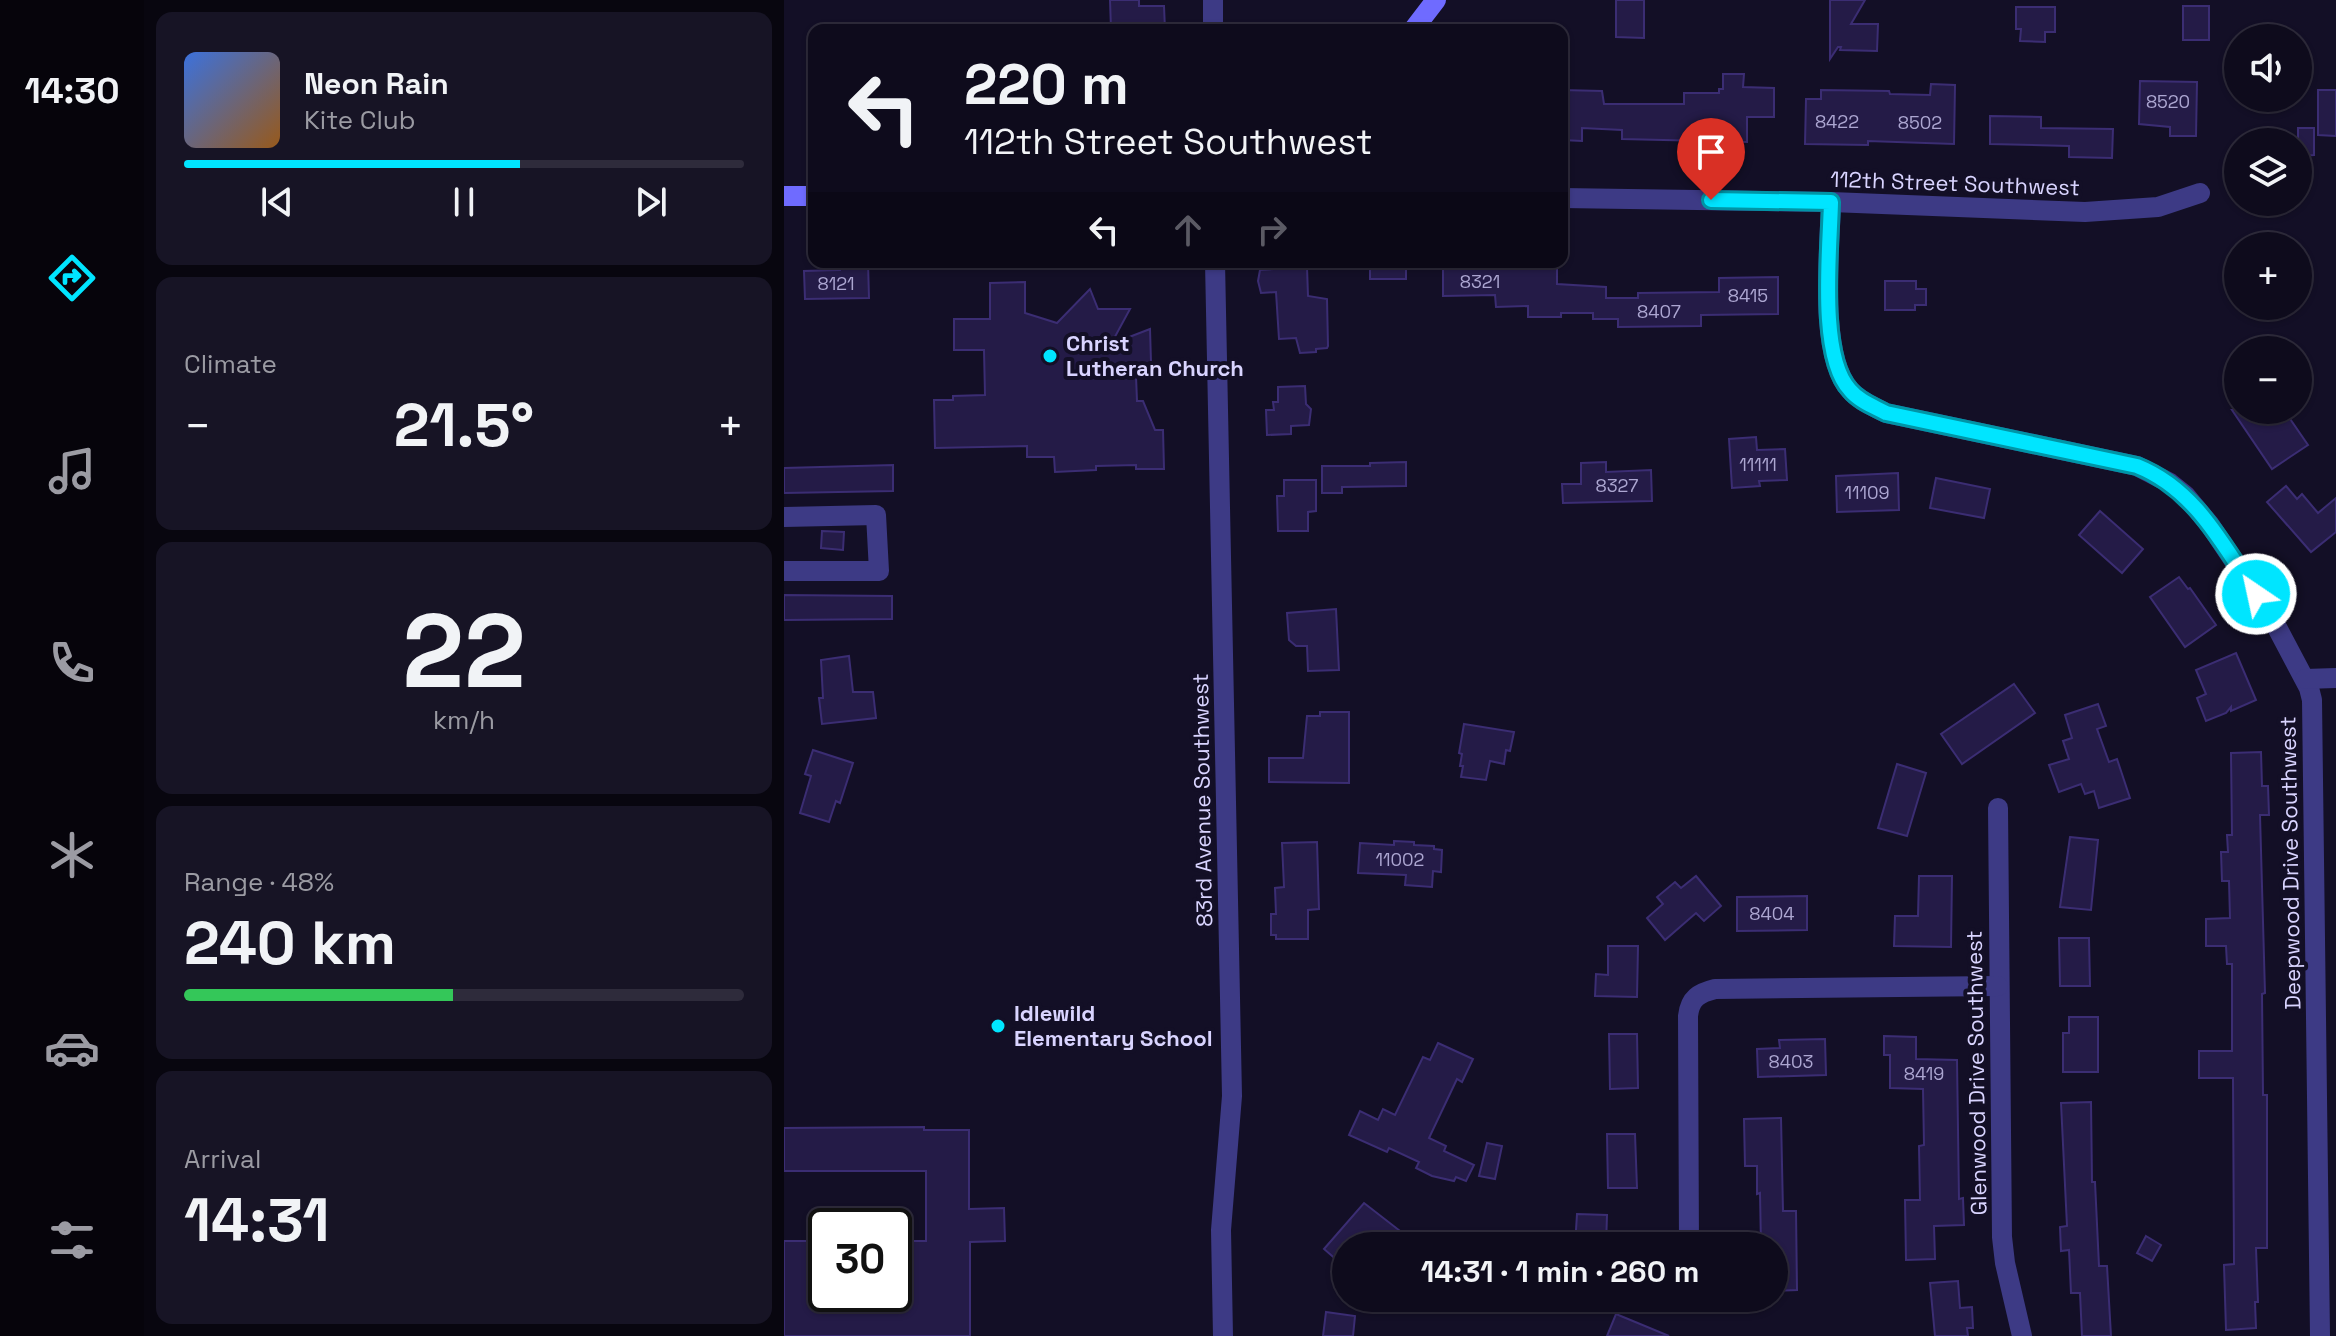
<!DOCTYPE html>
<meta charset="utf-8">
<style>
:root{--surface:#0e0b1c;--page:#171425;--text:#f1f3f6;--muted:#9b9ba3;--line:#2e2b3b;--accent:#00e5ff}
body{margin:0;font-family:"Space Grotesk",sans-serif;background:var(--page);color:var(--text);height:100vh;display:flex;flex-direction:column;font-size:30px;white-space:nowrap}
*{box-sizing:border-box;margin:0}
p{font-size:26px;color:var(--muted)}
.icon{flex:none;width:44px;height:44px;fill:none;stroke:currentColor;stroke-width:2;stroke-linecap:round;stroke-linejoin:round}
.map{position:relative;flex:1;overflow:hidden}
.details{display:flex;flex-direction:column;gap:12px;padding:12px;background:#08060f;width:640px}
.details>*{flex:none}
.hud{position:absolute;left:24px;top:24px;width:760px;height:244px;border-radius:16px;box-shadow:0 2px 6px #0004,0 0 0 2px var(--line);background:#0e0b1c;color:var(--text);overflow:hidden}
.buttons{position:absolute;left:1440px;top:24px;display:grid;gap:16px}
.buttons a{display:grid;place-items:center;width:88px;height:88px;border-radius:50%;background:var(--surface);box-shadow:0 2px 6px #0004,0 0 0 2px var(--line);font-size:40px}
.speed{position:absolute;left:24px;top:1208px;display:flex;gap:16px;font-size:40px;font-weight:700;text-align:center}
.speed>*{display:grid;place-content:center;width:104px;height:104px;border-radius:50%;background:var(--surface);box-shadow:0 2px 6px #0004,0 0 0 2px var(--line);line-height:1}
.speed .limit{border:4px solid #111;border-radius:12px;background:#fff;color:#111}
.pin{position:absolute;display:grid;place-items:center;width:68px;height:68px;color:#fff;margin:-82px -34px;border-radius:50% 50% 50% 0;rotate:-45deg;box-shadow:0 0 8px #0007}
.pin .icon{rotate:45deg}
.me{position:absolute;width:88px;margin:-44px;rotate:326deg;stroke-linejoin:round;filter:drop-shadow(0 0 6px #0008)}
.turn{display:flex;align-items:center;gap:28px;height:168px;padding:0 24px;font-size:36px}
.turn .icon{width:104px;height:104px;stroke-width:2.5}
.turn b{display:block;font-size:56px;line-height:68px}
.lanes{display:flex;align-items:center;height:76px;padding:0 24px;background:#0003;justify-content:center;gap:40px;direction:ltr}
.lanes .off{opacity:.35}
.big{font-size:60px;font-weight:800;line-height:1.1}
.details .card{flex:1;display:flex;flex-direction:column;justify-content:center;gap:12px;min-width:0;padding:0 28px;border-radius:16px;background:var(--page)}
.details .dial{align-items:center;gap:0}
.dial b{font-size:104px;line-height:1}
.song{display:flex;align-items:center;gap:24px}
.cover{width:96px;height:96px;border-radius:12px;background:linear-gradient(135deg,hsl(220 70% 55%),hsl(30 70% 35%))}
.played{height:8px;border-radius:4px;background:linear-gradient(90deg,var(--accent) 60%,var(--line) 60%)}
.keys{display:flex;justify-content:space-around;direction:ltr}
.heat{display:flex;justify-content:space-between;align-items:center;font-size:44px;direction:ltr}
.charge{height:12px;border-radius:6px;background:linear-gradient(90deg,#34c759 48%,var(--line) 0)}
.trip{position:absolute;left:548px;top:1232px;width:456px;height:80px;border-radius:40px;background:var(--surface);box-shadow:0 2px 6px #0004,0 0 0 2px var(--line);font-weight:800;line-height:80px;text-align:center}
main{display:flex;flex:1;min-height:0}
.menu{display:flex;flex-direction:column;width:144px;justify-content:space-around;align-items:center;background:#06040b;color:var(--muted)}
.menu .icon{width:56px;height:56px}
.menu .on{color:var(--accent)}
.menu b{font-size:36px;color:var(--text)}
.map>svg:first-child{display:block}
.building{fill:#241b47;stroke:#3b2d73;stroke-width:2}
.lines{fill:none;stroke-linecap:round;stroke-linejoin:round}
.street{stroke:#3d3a85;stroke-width:20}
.secondary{stroke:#6f6bff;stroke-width:20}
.route-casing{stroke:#0095a6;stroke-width:20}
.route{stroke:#00e5ff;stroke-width:14}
.poi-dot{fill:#00e5ff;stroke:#130f26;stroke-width:3}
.labels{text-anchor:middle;stroke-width:8;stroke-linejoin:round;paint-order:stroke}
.number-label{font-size:18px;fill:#aca6d1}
.street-label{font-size:22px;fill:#d9d4ff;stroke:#130f26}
.poi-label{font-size:22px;font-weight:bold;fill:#d9d4ff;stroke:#130f26;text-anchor:start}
</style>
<main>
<nav class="menu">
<b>14:30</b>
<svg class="icon on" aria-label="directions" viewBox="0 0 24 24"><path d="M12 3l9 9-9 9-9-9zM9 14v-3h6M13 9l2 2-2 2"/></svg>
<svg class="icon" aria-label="music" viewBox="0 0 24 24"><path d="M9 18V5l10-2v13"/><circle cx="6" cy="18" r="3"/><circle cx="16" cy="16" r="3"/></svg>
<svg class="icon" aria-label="phone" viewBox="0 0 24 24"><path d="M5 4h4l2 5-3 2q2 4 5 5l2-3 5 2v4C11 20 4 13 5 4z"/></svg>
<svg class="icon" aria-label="climate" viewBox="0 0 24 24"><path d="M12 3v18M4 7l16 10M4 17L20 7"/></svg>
<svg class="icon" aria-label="car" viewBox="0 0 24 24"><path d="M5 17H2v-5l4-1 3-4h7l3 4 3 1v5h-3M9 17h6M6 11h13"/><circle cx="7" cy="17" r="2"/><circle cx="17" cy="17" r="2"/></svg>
<svg class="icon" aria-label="filters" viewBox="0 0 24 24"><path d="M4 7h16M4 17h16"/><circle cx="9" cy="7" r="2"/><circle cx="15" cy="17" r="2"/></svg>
</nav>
<section class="details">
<div class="card">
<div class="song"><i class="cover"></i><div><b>Neon Rain</b><p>Kite Club</p></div></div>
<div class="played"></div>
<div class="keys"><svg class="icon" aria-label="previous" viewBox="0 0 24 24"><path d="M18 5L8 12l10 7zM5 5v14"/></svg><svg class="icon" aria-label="pause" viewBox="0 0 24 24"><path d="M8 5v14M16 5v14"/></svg><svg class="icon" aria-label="next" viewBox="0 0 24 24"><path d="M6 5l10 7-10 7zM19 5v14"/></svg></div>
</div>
<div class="card"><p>Climate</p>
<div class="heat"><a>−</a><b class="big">21.5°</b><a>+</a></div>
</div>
<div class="card dial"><b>22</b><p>km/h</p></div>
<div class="card"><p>Range · 48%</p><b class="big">240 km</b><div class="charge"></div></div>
<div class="card"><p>Arrival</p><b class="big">14:31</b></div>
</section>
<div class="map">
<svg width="1552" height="1336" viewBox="0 0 1552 1336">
<rect width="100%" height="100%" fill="#130f26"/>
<g class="building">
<path d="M326,0H355V6H380L381,30L327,29Z"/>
<path d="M832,0H860V38L832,37Z"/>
<path d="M1046,0H1081L1067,24H1094L1093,51L1056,50L1057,47H1054L1046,59Z"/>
<rect x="1399" y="6" width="26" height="34"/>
<path d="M1232,7H1271V32H1261V42L1236,41L1237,29H1232Z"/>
<path d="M939,74H960L959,87L990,88V117H963V142L838,139V130L798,128V141L778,140V90L818,91L820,104H900V93H935V89H939Z"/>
<path d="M1356,81L1413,82L1412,136H1386V127L1355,124Z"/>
<path d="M1147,84L1171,85L1170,144L1084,141V145L1021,144L1022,99H1037V90L1105,91L1106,94L1146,95Z"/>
<path d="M1534,90H1552V136L1534,135Z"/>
<path d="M1206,116L1257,117V128L1329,129L1328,158L1285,157V146L1206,144Z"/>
<path d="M1514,128H1530V155L1514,156Z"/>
<path d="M56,262H84L85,298L21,299L20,271L56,270Z"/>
<rect x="586" y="262" width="36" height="17"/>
<path d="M685,263H773V284L822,287V298H854V293L935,292V278L994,277V314L917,315V326L834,327V319H809V313H777V317H744V306L712,307L711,295L659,296V269L685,268Z"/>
<path d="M523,267L524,296L543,299L544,346L543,348L532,349V352L516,353L512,338L495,339L492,292L477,293L474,281L476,270Z"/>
<path d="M1101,281H1132V289H1142V305H1131V310H1101Z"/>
<path d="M241,282V313L273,323L306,289L314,309H346L327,344L366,329L367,362L352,376L353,401H359L371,430H379L380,469H352V465L312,466V470L271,472L270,457H243V446L151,448L150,400H169V396L201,395L200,350H170V319H206V283Z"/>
<path d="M521,386L522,404L527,409L525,425L507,426V434L483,435L482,410H490L489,402H494V387Z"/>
<path d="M1448,410H1500L1524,445L1488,469Z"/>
<path d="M972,437L973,450L1001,449L1003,480L975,481L976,486L948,488L945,439Z"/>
<path d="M622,462V486L558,487V493H538V466H586V463Z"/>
<path d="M822,462V472L867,470L868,501L779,503L778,484H797V463Z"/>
<path d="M109,465V491L0,493V468Z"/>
<path d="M1114,473L1115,510L1053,512L1052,476Z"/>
<path d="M1152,478L1206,489L1200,518L1146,508Z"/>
<path d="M500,480H532V511L524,512V531H494L493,496H500Z"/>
<path d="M1502,486L1513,499L1518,494L1534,513L1552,498V532L1527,552L1483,502Z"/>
<path d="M1316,511L1359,549L1338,573L1295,535Z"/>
<path d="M38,531L60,532L59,550L37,548Z"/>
<path d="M1395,577L1404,589L1406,588L1432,625L1401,647L1366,597Z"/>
<path d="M0,595L108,596V619L0,620Z"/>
<path d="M552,609L555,670L524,671L523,646H512L505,640L503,613Z"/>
<path d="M1452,653L1472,700L1447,711V707L1442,713L1422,721L1413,698L1422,694L1412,670Z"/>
<path d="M65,656L69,692H89L92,718L38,724L35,698H39L37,660Z"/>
<path d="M1230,684L1251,713L1178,764L1157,734Z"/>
<path d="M1314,704L1322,726L1313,729L1325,762L1333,759L1346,798L1315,808L1310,791L1301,794L1297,784L1275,792L1265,765L1285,759L1279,741L1288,738L1281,715Z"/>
<path d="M536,712H565V783L485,782V758H519L523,716H536Z"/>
<path d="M680,724L730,732L726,751L722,750L720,764L706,761L702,780L677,777L679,766H676L678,754L675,753Z"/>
<path d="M29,750L69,763L56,803L52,801L45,822L16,813L27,776L21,774Z"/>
<path d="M1477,752L1478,786H1484L1485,815H1476L1481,993L1478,994L1479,1095H1483V1248H1472L1474,1302H1471L1472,1328L1442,1330L1440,1265L1450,1264L1449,1078H1415V1051H1448V964H1443L1442,946H1422V919L1446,918L1445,881H1438L1437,852H1444L1443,835H1448L1447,753Z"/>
<path d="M1113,764L1142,773L1123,836L1094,828Z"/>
<path d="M1286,837L1314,840L1307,910L1276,907Z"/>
<path d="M610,841L630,842V845L650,846V849L658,850L657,872L649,871L648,887L621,885L622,875L574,873L576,843L610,845Z"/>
<path d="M533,842L535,909L524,910V939H492V935H487V914H492L491,888L500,887L498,843Z"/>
<path d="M912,876L937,906L920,921L912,913L881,940L863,918L879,904L873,897L891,882L897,888Z"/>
<path d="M1135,876H1168L1167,947L1110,946L1111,916H1134Z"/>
<path d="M1023,896V930L953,931V897Z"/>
<path d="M1275,938H1305L1306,986H1276Z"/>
<path d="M824,946H854L853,997L811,996L812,974L824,975Z"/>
<path d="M1285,1017H1314V1072H1279V1033H1285Z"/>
<path d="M825,1034H853L854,1088L826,1089Z"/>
<path d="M1100,1036L1132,1037V1059L1173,1060L1175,1199L1179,1198L1180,1225L1150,1226L1151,1259L1122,1260L1121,1200H1136L1135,1146L1140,1145L1139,1089L1106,1088V1055H1100Z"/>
<path d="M1041,1039L1042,1075L974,1077L973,1049L996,1048L995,1040Z"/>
<path d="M654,1043L689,1059L678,1082L673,1079L645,1138L662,1146L660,1151L690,1165L682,1181L672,1177L670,1181L648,1176L632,1168L635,1162L605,1148L603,1152L565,1135L576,1111L594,1120L599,1109L611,1115L639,1057L646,1060Z"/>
<path d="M1307,1102L1308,1182H1311L1315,1266H1323L1327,1336H1298L1296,1293H1287L1285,1250L1277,1251L1276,1227L1283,1226L1277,1103Z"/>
<path d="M997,1118L999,1211H1012L1013,1290L990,1291V1246H977L976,1193L973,1194V1166H961L960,1119Z"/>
<path d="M140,1127V1130H185V1209L220,1208L221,1241L186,1242V1336H0V1241H42V1294H68V1310H110V1241H142V1171H0V1128Z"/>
<path d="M823,1134H851L853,1188H824Z"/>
<path d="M703,1143L718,1146L711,1179L695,1176Z"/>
<path d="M580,1203L620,1234L609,1246H599L591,1239L585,1246H562V1268L540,1249Z"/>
<path d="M793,1214L823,1215L822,1246H791Z"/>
<path d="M1362,1236L1377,1245L1368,1261L1353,1253Z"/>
<path d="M1174,1281L1176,1308L1188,1307L1189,1328H1183L1184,1336H1151L1146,1283Z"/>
<path d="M542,1312L571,1316L569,1336H539Z"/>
<path d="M832,1314L885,1336H823Z"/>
</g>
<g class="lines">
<g class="street">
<path d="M429,0V30"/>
<path d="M778,198L1047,202L1301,212L1374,207L1416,193"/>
<path d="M1047,202C1046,248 1034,355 1066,390C1075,401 1089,406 1102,413L1353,466L1386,483L1401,495L1426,525L1488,618L1525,688L1528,700L1536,1336"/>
<path d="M431,262L448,1096L437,1230L439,1336"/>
<path d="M0,517L92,515L95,571H0"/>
<path d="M1521,679L1552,678"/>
<path d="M1214,808L1218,1237L1221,1263L1238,1336"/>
<path d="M905,1246L904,1016C906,998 915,993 931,989L1214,986"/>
</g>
<g class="secondary">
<path d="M629,30L652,0"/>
<path d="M0,196H30"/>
</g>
</g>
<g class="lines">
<g class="route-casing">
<path id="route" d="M927,200L1047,202C1046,248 1034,356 1066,390C1075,401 1089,406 1102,413L1353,466C1411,489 1439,545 1472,594"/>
</g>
<use href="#route" class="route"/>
</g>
<g class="poi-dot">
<circle cx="266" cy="356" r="8"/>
<circle cx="214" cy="1026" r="8"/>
</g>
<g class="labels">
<g class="number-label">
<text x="1384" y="108">8520</text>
<text x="1053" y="128">8422</text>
<text x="1136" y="129">8502</text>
<text x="696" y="288">8321</text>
<text x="52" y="290">8121</text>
<text x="964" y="302">8415</text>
<text x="875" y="318">8407</text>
<text x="974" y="471">11111</text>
<text x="833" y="492">8327</text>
<text x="1083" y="499">11109</text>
<text x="616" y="866">11002</text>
<text x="988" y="920">8404</text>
<text x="1007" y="1068">8403</text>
<text x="1140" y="1080">8419</text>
</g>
<g class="street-label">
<text transform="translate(1171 183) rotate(2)" y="8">112th Street Southwest</text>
<text transform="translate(418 800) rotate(-91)" y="8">83rd Avenue Southwest</text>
<text transform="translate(1506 863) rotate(-91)" y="8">Deepwood Drive Southwest</text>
<text transform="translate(1192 1073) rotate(-91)" y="8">Glenwood Drive Southwest</text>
</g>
<g class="poi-label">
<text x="282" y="351">Christ<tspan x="282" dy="25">Lutheran Church</tspan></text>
<text x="230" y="1021">Idlewild<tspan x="230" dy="25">Elementary School</tspan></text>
</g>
</g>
</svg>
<div class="buttons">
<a><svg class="icon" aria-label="sound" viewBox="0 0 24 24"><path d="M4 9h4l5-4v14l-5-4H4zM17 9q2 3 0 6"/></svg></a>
<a><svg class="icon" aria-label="layers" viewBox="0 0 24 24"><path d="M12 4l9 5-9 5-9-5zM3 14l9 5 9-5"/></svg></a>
<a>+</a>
<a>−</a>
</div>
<div class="speed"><div class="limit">30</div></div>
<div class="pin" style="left:927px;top:200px;background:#d93025"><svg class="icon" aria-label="arrive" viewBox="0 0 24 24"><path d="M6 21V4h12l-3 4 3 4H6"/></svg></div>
<svg class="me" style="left:1472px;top:594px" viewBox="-20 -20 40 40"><circle r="17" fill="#00e5ff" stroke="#fff" stroke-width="3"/><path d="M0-11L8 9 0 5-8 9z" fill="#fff"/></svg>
<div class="trip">14:31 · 1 min · 260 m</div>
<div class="hud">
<div class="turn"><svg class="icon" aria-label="left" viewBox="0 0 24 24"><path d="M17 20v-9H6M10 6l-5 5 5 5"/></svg><div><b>220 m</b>112th Street Southwest</div></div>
<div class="lanes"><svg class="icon" aria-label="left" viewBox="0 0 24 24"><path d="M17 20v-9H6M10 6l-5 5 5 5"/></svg><svg class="icon off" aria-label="ahead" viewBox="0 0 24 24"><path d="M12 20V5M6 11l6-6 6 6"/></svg><svg class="icon off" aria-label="right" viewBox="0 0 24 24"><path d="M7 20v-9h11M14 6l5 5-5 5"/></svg></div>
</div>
</div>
</main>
